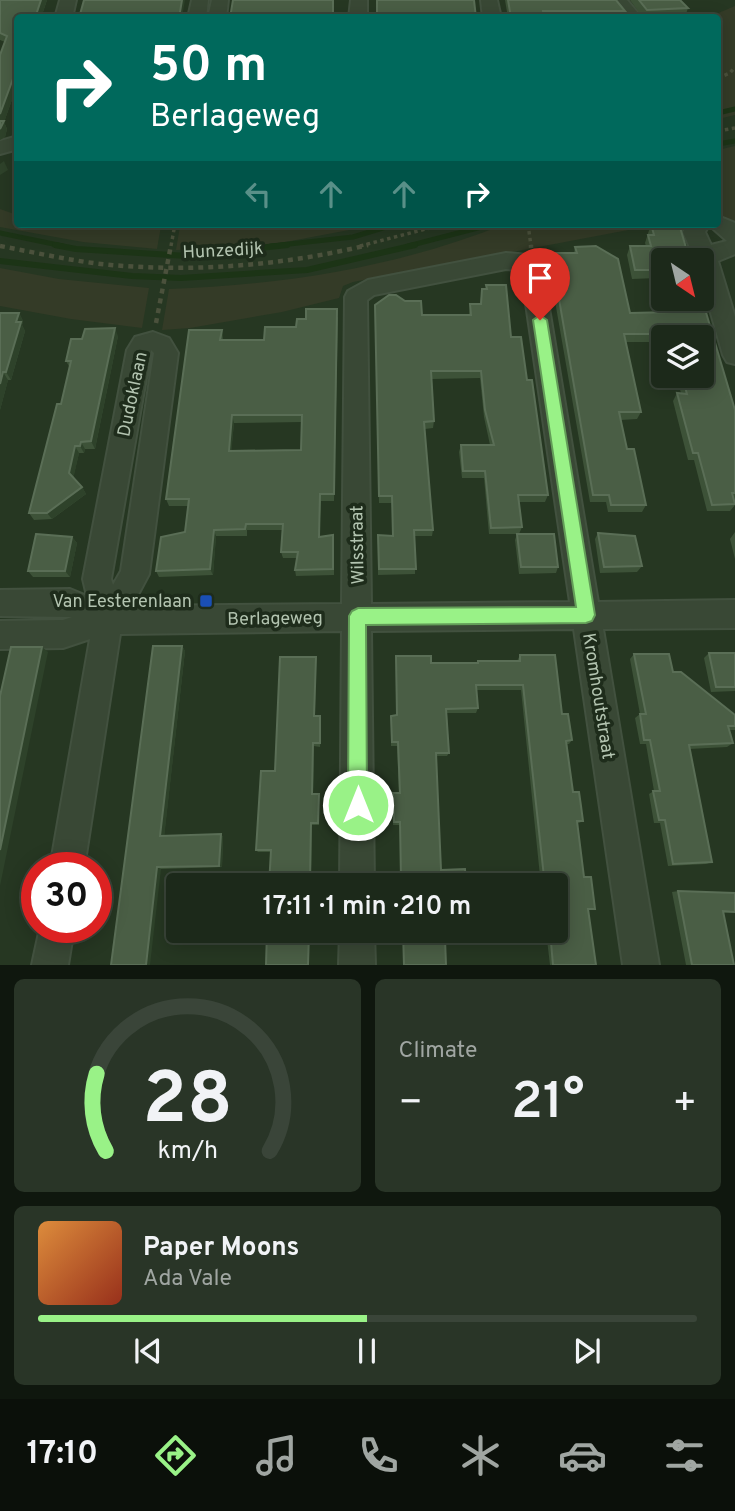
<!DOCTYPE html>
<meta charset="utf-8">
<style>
:root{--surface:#1c291a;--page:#293527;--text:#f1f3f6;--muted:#a0a6a2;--line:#3a4539;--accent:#99f287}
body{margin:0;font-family:Overpass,sans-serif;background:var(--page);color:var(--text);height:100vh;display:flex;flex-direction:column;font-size:26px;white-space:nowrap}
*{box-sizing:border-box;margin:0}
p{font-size:23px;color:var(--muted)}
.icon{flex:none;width:38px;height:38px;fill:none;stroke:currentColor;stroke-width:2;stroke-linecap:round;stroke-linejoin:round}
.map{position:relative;height:965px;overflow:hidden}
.sheet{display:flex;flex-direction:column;gap:14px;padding:14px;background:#0f170e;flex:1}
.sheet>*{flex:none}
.guide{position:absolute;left:14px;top:14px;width:707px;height:214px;border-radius:7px;box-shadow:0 4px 18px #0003,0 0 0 2px var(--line);background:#00695c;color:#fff;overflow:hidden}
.needle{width:46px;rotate:145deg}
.tools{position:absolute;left:651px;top:248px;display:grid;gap:14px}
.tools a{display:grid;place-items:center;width:63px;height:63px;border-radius:7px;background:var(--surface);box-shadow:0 4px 18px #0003,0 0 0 2px var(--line);font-size:35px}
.speed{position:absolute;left:21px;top:852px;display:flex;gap:14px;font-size:35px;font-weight:700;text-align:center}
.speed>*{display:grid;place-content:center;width:91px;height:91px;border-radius:50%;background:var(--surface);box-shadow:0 4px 18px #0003,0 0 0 2px var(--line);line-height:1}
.speed .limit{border:10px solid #d22;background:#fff;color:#111}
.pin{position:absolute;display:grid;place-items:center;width:60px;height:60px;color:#fff;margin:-72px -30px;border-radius:50% 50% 50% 0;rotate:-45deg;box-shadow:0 0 7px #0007}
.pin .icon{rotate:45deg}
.me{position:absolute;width:77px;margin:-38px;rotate:0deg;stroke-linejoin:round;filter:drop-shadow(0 0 5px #0008)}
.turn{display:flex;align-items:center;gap:24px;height:147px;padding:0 21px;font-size:32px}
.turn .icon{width:91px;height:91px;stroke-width:2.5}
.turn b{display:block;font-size:49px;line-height:60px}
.lanes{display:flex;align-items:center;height:66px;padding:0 21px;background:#0003;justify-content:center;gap:35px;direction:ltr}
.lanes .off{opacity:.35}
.big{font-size:52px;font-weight:600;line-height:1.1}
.sheet .card{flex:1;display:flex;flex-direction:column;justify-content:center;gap:10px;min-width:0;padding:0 24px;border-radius:10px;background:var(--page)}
.sheet .dial{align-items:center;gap:0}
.dial svg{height:182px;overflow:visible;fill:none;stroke:var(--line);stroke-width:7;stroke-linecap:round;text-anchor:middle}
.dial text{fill:var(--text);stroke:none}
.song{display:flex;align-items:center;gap:21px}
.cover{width:84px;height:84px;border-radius:10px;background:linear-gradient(135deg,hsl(30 70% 55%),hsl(10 70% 35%))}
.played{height:7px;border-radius:4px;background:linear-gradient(90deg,var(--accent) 50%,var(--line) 50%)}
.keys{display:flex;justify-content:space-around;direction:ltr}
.heat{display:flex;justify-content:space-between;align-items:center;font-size:38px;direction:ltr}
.sheet .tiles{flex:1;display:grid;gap:14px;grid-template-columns:1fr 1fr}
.card:last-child{grid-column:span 2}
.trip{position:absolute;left:166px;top:873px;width:402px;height:70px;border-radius:7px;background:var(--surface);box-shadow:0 4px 18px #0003,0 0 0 2px var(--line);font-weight:600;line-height:70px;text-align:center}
.menu{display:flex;height:112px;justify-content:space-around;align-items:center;background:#0b100a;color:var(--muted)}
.menu .icon{width:49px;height:49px}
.menu .selected{color:var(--accent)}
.menu b{font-size:32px;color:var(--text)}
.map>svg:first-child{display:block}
.green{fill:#343b27}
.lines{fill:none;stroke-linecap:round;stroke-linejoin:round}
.stream-far1{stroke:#1c3416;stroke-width:5}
.stream{stroke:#1c3416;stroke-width:6}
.minor-casing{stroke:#42513f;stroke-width:4}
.path-far1{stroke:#4b513c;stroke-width:3.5;stroke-dasharray:3.5 3.5;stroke-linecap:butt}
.path{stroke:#4b513c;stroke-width:4.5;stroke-dasharray:5 5;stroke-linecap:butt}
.minor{fill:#394835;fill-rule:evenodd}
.wall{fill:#3d5238;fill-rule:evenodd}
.shaded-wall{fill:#2e422a}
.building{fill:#4a5e45;stroke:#5a6e56;stroke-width:2;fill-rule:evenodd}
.route{fill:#99f287;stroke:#639d58;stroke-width:2}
.transit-dot{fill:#1a4fb4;stroke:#1e2c1b;stroke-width:2.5}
.labels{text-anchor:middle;stroke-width:7;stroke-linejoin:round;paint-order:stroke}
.street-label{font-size:18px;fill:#b3c4b0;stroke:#1e2c1b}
.poi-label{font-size:18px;fill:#b3c4b0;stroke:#1e2c1b;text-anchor:end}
</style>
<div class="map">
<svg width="735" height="965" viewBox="0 0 735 965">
<rect width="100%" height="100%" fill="#263722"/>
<g class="green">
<path d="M735,6V115L718,119V18L709,17Z"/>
<path d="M735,146V224L718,217V150Z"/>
<path d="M0,209L17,215L18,224L161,226L157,249L83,242L0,227Z"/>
<path d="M221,224H381L280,243L176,250L180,226Z"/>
<path d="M505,224H660L353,282L343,286L339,298L282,312L190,328L162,330L169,289C284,285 398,267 505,224Z"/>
<path d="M0,268L59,279L149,288L142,328L71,319L0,306Z"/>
</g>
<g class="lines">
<g class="stream-far1">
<path d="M718,113L735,109"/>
<path d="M718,144L735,141"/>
<path d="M0,233L63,246"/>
<path d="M271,246L353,237L396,224"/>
<path d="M408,246L493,224"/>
</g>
<g class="stream">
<path d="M55,245L76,249L187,256L287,245"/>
<path d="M0,261L132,276L181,278L307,270L415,245"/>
</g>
<g class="minor-casing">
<g id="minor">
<path d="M60,0H76L72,18H55Z"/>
<path d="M192,0H208L206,18H188Z"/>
<path d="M212,0H228L226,18H208Z"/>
<path d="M351,0H367V18H349Z"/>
<path d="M481,0H497L501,18H483Z"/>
<path d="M610,0H627L642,18H624Z"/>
<path d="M18,136V149L0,154V141Z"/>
<path d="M718,216L735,223V254L718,261L735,317V364L727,362L723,355L702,282V261H696L683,232L688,224H718ZM709,225L727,241L711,245L705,232Z"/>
<path d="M506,253C519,254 535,254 542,266L598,602L735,600V628L603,629L659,965H623L574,629L371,631L374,886H340L342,631L120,634L84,868H50L90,639L63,648L0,649V621L63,620L72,617L0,616V590L70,589L87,596L83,579L127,350L135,337L153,332L169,338L178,353L149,574L132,606L342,604L345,297L348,291L368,280ZM506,269L521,270L570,602L371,604L367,300L374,295ZM151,350L154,353L121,571L113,585L111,579Z"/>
<path d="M40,928H74L68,965H32Z"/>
<path d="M340,931H374L375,965H339Z"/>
</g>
</g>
<g class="path-far1">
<path d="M718,78L730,73L735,67"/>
<path d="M718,131L735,128"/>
<path d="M528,224L531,246"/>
<path d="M171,246L175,224"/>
<path d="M360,246L445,224"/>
</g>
<g class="path">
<path d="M531,245V248"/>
<path d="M0,246C33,252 67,260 101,264C189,273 281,266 368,245"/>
<path d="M156,323L171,245"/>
</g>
<use href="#minor" class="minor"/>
</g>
<g class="wall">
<path d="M0,0H47L41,18H18V83L4,122L7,129L5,137L0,140L5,42L0,40Z"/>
<path d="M505,0H616L625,11L623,18H508Z"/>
<path d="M630,0H680L688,8L685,17L643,18Z"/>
<path d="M651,224L663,261V299H702L735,410V505L730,511H707L694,460H688L673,401L677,393H681L676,376H702V338H663V342H626L641,412L637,419L620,420L627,449L646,505L642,512H608L606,502H590L548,261L551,253H574L575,247L630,313L666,312L657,278L632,279L627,255L630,246H646L645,243Z"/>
<path d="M486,285L511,337L527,380L548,495L545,502H519L522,527L519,534H489L484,478H462L459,452L461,445H490L484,417L480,378L432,379L434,421L433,428L425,429L433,530L432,536H415V574L378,575V535L393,536L392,503H379L375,305L422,315H469L470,304H480L482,289H486Z"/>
<path d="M0,313H19L23,321L22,325L25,331L11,380H8L0,410Z"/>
<path d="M338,317L334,501H321L319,537L334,542V575L296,576L295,570L297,558H283L281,552L282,530H247V536H216L213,575L159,577L156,571L185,532L188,506H169L166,499L222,330L223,340H264L296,327ZM302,422L301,450L231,451L234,423Z"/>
<path d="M118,336L95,449H85L84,453H79L73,478L82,487L86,494L52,519L34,520L29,513L61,404L70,368L66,361L82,339Z"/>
<path d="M735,532V559L730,539Z"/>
<path d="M598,533L642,566L637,572L600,573L595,539Z"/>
<path d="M517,534L558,567L556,573L519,574L515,540Z"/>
<path d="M72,537L77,543L70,577H33L28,571Z"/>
<path d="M182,646L185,651L164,836L221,834L223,837L222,867L161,869L111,965Z"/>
<path d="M709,653H735V691L711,692L704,658Z"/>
<path d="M634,654L673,672L735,715V730H729L733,743L727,747L689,749L712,862L706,864L668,866L660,823H654L649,794L654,791L646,744H640L635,718L640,714L630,659Z"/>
<path d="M520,655L562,714L572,740L569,744H567L573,792L583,821L579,823H577L584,877L595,909L588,910L596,965H550L546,931H556V886H541L521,690H476L478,708L476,713H447L449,753L447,756H436L441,870L466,886H394L395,879H401L400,825H393L392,796L399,793L397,746H391V733L397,715L396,656L431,663H477L478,661H517Z"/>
<path d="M316,661L315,716L321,720V733L320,747L314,746L313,794L319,797V825H312L311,879L317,881V886L271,852H258L256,850L275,771Z"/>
<path d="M678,891L735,893V913H723L734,965H686L672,892Z"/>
</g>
<g class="shaded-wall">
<path d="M41,0H47L41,18H35Z"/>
<path d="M182,0H185L182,18H179Z"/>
<path d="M17,68L18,83L4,122L7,129L5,137L0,140V114Z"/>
<path d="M4,161L8,170L0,175V164Z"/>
<path d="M19,313L23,321L22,325L25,331L11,380L6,372Z"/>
<path d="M115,328L118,336L95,449L91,441Z"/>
<path d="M3,372L8,380L0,410V384Z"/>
<path d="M232,415L234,423L231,458L229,451Z"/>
<path d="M81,442L85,449L84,453L80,446Z"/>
<path d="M75,446L79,453L73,480L69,473Z"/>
<path d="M82,487L86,494L52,519L47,513Z"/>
<path d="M214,530L216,536L213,575L210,569Z"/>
<path d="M72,537L77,543L70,577L65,571Z"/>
<path d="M182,646L185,651L164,839L160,836Z"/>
<path d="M42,647L48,652L0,886V850Z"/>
<path d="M316,657V661L315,720L314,716Z"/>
<path d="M313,743L314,746L313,797L312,794Z"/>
<path d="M311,823L312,825L311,881L310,879Z"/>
<path d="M221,834L223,837L222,867L219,866Z"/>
<path d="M157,867L161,869L150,965H146Z"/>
<path d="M309,931H310L309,965H308Z"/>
</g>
<g class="building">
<path d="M0,0H41L35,18H18V68H17L0,114V55L7,36L0,33Z"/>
<path d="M84,0H182L179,18H79Z"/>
<path d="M233,0H333V18H230Z"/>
<path d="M377,0H474L476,18H377Z"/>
<path d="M508,0H616L625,11H543L544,18H511Z"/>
<path d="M639,0H680L688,8L647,10Z"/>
<path d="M0,121H4L0,129Z"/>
<path d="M651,224H679L690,261H663V280L660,270H635L630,246H651L648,235H654Z"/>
<path d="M596,246L618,259L630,313L672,312L669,299H702L735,410V493H732L735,504L712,505L698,453H693L677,393L687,394L682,376H702V338H672L671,334H624L641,412H619L627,449H634L646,505H611L609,495H593L551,253H577L575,247Z"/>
<path d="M486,285H506L511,337H521L527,380H532L548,495H518L522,527L491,528L485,471H463L461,445H494L485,410L481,371H431L434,421L424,422L433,530H414L416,569H379L378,535L393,536L392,496H379L375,305L389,295H396L405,301H421L422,315H471L470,304H481L482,289H487Z"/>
<path d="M306,309H337L334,494H320L319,537L333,535V569L295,570L298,552H281L283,524H246L245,529L214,530L210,569L156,571L161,537L185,532L189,499H166L189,330H222L220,340H264L265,327H296L297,319H306ZM232,415H302L301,450L229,451Z"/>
<path d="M0,313H19L16,322H21L6,372H3L0,384Z"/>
<path d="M115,328L91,441L81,442L80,446H75L69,473L82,487L47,513H29L57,404H61L71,361H66L71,339H82L85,329Z"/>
<path d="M598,533L635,536L642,566L604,567Z"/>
<path d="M36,534L72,537L65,571H28Z"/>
<path d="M517,534H554L558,567H521Z"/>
<path d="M153,646H182L160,836L221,834L219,866L157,867L146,965H111Z"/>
<path d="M11,647H42L0,850V696Z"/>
<path d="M709,653H735V687H716Z"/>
<path d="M634,654H669L673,672H681L735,715V726H728L733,743L689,745L712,862L673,864L665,820H659L653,791H660L650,740H644L640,714H646Z"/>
<path d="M520,655H555L562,714H568L572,740L566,741L573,792H579L581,806L583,821H577L584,877H591L595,909H588L596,965H553L550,931H556V886H545L523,685H476L478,708L446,709L449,753H436L441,870L465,869L466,886H395V879H401L400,822H394L393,793H400L398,742H392L391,716L397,715L396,656H431V663H478V661H520Z"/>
<path d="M280,657H316L314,716H320V743H313L312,794H319L318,823H311L310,879H317L316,886H269L271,850H256L261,771H275Z"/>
<path d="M678,891L735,893V912L723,911L734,965H692Z"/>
<path d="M267,931H309L308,965H266Z"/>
<path d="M403,931H518V936L445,939L446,965H404Z"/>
</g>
<path class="route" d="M540,315L547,320L595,615L592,621L586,623L366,625L367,805L365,812L358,815L351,812L348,805L349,616L352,611L358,608L576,607L533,320Z"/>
<rect class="transit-dot" x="199" y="594" width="14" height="14" rx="3.5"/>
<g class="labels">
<g class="street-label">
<text transform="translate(223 250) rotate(-3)" y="6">Hunzedijk</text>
<text transform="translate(132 394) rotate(-78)" y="6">Dudoklaan</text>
<text transform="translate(357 545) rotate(-91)" y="6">Wilsstraat</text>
<text transform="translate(275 618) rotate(-1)" y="6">Berlageweg</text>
<text transform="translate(599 696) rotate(81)" y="6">Kromhoutstraat</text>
</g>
<g class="poi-label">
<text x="192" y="607">Van Eesterenlaan</text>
</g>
</g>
</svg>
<div class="tools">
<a><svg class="needle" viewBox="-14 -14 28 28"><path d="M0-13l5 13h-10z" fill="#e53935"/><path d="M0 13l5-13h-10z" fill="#a0a6a2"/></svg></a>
<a><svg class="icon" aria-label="layers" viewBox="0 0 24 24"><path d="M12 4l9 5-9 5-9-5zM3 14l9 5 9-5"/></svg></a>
</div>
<div class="speed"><div class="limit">30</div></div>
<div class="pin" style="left:540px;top:320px;background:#d93025"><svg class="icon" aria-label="arrive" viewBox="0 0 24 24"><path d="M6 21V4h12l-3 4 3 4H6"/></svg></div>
<svg class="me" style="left:358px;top:805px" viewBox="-20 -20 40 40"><circle r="17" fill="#99f287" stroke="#fff" stroke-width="3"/><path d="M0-11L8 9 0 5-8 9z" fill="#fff"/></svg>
<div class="trip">17:11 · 1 min · 210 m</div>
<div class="guide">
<div class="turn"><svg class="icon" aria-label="right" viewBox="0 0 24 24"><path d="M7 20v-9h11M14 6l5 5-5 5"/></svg><div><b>50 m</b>Berlageweg</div></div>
<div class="lanes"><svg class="icon off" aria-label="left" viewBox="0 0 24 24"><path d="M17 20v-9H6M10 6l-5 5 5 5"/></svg><svg class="icon off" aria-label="ahead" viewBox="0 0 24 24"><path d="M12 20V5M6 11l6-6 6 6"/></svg><svg class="icon off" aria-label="ahead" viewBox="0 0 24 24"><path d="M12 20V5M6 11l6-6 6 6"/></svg><svg class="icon" aria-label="right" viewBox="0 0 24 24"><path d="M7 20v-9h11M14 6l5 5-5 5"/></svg></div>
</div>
</div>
<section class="sheet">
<div class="tiles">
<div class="card dial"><svg viewBox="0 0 100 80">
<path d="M14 69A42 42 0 1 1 86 69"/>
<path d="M14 69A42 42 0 0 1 10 35" stroke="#99f287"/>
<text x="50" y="56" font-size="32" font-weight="700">28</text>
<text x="50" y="72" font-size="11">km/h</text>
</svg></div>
<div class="card"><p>Climate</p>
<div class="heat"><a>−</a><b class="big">21°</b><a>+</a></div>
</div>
<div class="card">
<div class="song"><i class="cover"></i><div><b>Paper Moons</b><p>Ada Vale</p></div></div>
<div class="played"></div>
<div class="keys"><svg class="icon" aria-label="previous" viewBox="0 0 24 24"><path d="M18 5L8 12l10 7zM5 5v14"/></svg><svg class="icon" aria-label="pause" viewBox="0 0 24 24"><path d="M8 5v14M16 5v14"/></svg><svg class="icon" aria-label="next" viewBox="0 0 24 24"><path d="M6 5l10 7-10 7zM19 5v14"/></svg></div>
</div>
</div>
</section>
<nav class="menu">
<b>17:10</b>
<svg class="icon selected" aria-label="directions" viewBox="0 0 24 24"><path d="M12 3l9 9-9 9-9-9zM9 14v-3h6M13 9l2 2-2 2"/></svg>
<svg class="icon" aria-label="music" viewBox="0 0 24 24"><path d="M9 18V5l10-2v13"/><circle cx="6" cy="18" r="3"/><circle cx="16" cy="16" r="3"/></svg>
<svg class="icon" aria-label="phone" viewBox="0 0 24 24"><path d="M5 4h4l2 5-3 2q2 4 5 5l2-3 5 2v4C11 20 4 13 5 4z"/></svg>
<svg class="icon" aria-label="climate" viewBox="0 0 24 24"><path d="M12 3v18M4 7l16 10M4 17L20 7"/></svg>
<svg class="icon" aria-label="car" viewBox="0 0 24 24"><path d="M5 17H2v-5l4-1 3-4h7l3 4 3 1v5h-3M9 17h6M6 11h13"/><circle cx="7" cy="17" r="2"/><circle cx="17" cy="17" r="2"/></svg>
<svg class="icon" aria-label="filters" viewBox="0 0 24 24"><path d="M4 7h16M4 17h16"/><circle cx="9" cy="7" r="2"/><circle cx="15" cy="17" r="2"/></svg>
</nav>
